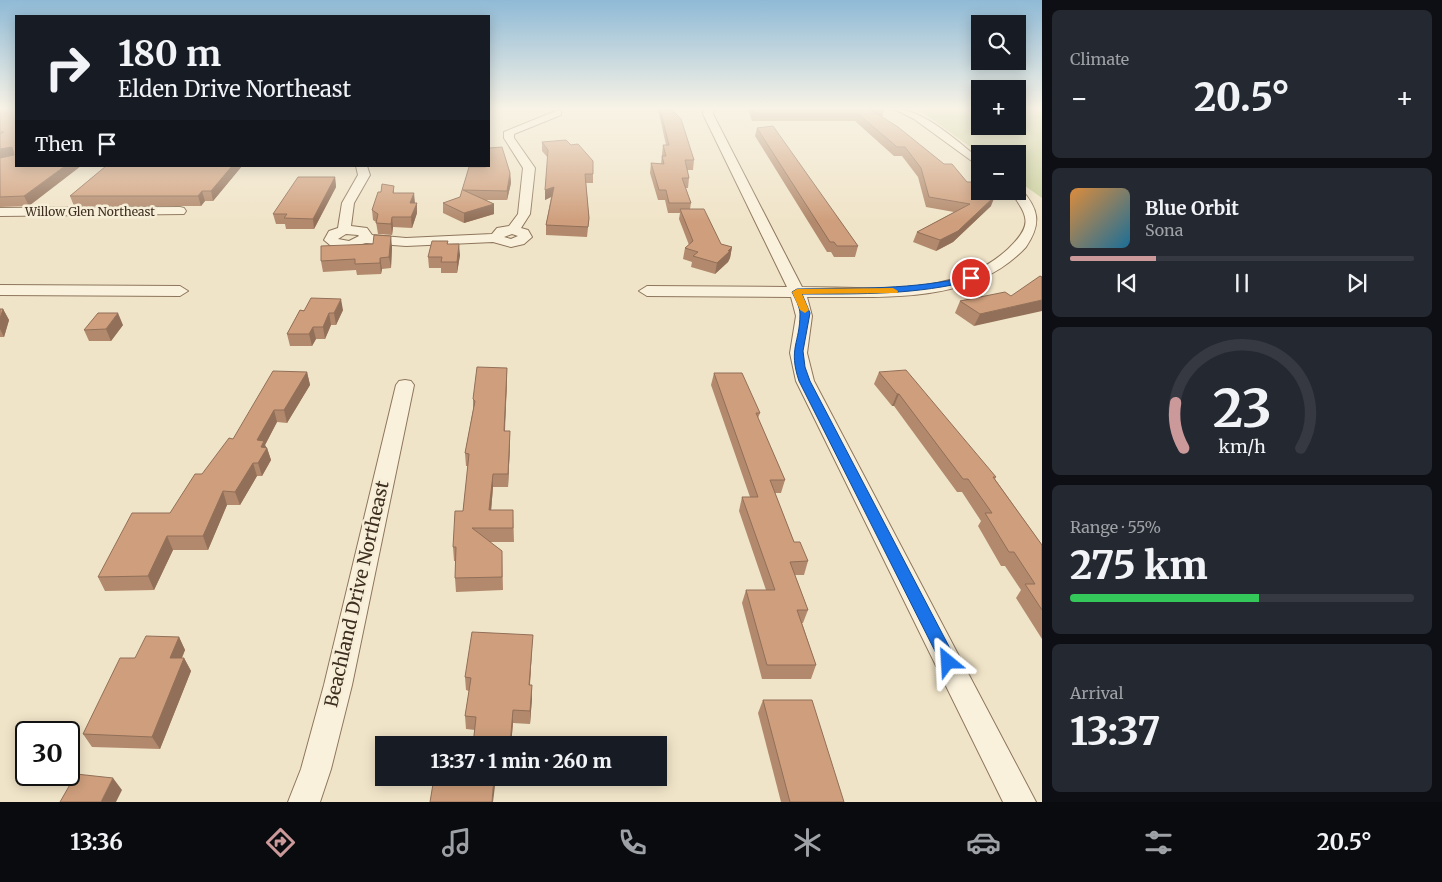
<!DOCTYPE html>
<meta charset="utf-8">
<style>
:root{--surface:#171b24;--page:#242831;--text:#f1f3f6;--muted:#9ea1a6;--line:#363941;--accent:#cc999b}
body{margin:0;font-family:Merriweather,serif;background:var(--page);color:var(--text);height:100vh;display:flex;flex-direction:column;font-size:19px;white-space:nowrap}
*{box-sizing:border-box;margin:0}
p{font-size:16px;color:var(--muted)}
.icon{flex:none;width:28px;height:28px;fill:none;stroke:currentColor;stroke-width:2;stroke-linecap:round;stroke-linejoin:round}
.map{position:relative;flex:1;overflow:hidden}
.drawer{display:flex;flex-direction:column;gap:10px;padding:10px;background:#0d0f14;width:400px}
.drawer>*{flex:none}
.top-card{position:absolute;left:15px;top:15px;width:475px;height:152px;border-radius:0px;box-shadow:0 2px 12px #0003;background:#171b24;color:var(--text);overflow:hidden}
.buttons{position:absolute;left:971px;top:15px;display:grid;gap:10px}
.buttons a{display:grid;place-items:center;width:55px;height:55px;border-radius:0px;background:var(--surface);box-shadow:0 2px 12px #0003;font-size:25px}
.speed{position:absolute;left:15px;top:721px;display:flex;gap:10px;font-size:25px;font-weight:700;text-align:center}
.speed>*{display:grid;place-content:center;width:65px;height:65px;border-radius:50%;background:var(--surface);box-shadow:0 2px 12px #0003;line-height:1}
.speed .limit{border:2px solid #111;border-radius:8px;background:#fff;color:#111}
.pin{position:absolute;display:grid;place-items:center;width:42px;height:42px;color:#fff;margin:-21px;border:2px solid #fff;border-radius:50%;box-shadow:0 1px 5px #0007}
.me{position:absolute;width:55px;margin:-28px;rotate:333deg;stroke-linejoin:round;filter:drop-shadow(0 0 4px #0008)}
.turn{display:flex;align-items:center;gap:18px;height:105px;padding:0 20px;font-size:22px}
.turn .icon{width:65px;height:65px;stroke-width:2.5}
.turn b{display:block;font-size:35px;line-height:42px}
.then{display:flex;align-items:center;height:48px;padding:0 20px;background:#0003;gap:10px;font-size:19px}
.big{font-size:38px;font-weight:800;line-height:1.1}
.drawer .widget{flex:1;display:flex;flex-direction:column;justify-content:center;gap:8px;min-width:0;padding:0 18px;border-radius:8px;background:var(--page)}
.drawer .dial{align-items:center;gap:0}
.dial svg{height:130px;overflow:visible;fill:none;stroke:var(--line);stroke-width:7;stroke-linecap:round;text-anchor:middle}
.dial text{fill:var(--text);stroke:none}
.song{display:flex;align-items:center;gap:15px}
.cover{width:60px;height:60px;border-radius:8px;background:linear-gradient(135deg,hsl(30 70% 55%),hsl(200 70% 35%))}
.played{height:5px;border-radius:2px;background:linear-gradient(90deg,var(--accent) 25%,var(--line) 25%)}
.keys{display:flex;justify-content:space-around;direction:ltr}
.heat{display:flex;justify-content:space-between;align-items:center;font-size:28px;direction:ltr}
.charge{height:8px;border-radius:4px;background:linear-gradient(90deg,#34c759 55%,var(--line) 0)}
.trip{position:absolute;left:375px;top:736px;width:292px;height:50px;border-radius:0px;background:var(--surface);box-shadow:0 2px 12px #0003;font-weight:800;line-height:50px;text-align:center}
.dock{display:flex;height:80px;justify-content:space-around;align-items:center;background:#090b0e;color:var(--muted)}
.dock .icon{width:35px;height:35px}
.dock .selected{color:var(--accent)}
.dock b{font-size:22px;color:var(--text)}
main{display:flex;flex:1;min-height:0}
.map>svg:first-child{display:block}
.green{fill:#c9cf9b}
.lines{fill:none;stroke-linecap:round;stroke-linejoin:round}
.minor-casing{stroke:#8d765c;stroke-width:2}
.minor{fill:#faf1dc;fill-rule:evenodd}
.wall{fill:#b2896c}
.shaded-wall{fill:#916f58}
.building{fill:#cf9f7d;stroke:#916f58}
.route{fill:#1a73e8;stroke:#114b97}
.slow{fill:#f59e0b}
.labels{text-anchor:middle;stroke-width:5;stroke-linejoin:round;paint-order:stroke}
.far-street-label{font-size:12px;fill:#3d2e20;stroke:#f7eed8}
.near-street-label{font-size:18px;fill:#3d2e20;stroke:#f7eed8}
</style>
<main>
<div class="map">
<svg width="1042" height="802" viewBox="0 0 1042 802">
<rect width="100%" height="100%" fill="#f0e4c8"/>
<path class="green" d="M918,109H980V126H1018V109H1042V198L1018,181V154H980Z"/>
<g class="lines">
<g class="minor-casing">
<g id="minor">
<path d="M704,109H714L713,114L802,287C870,287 954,299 1008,249C1033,225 1029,217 1010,191H1018V188H1020C1039,209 1042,223 1026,247C971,306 881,296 807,297L812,316L807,353L814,381L1036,802H1003L796,381L790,353L796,316L791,297L647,296L639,291L647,286L787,287L703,114Z"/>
<path d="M894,109C924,109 956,141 980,159V167L914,119Z"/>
<path d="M558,110L561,111V115L514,134V138L535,168L530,214L521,228L528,230L532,237L524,244L511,247L493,242L406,246L366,243L344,249L330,245L324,240L329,231L338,228L342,203L358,175L356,166H367L370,175L354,203L351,226L367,228L372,235L406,238L492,234L497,228L509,226L518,214L523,168L504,138V132ZM346,234L358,235L359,236L349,241L338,239ZM512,234L518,236L511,239L504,237Z"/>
<path d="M180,207L184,208L186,211L184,214L0,216V208Z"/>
<path d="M0,285L180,286L188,291L180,296L0,295Z"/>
<path d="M405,380L411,381L414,385L352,685L331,769L320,802H288L301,769L324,685L396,385L399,381Z"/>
</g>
</g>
<use href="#minor" class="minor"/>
</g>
<g class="wall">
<path d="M0,109L29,206L0,207Z"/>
<path d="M658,109H671L694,160L693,170H687L689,178L688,188H685L691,203L690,209L721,244L732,247L730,258L728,262L715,274L691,267L692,262L683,259L685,248L689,245L679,219L680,213H668L665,200H658L650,173L651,163L661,164L663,145H666Z"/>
<path d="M748,109H883L884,110L882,117L967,182L981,198L991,206L953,242L936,251L913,242L917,232L954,212L926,207L918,177L902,156H894L855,121H752Z"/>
<path d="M757,128L858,246L855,257H834L831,252H827L755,136Z"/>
<path d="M542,142L593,174V183H586L589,218L587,237L546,235V225L551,197L545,200L548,158L542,151Z"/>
<path d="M106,166H242L213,201H205L201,206H74L70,196Z"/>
<path d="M484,166H489L510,173L511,183L507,200H486L494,204V214L464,223L443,213V203L460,197L469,167H485Z"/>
<path d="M335,177L336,187L314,229H286L285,224H276L273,214Z"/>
<path d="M394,186V193L415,203H417V213L412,228L393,227L392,235L378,234L376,222L373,220L372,210L381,192Z"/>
<path d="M448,244L460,255L457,273H441V268H429L428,257Z"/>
<path d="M392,247L391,268L382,269L381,274L357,275L356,270L323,272L321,261Z"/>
<path d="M1011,296L974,326L955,313L960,301Z"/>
<path d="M0,309H3L9,320L4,337H0Z"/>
<path d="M300,310H343L336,325H331L325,339H316L312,346H290L287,334Z"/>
<path d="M123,325L111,341H89L84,330Z"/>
<path d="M507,368V380L505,431L510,444L508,487H493L491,510H513L514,542H490L502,551L503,590L456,592L455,578L456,561H454L453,547L463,511L468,466H466L465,453L473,410V399Z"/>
<path d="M307,372L310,385L287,423L277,422L265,445L266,447L267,448L271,460L262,476H257L240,505H227L208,550H173L154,590L105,591L98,577L170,513L233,439Z"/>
<path d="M879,372L996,477L995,479L1042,545V639L1016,598L1021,590L1005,566H1001L978,526L981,521L962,492H957L894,406H892L874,384Z"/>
<path d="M714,373L760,413L758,418L785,480L781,493H775L794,542L808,561L804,575H795L808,610L803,623H802L816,665L811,679H762L742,603L746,590H766L739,511L742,497H750L711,385Z"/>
<path d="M179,637L185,650L182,658H184L191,671L160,749L92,747L83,734L135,658Z"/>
<path d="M532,649L530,685L532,698L530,724L513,723L511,745H473L475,730L466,729L465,716L469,691L466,690L465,677Z"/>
<path d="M763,700L844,802H781L758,713Z"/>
</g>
<g class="shaded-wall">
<path d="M12,147L16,156L0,159V149Z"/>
<path d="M65,166H81L29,206L24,196Z"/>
<path d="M232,166H242L213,201L211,191Z"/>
<path d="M510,173L511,183L507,200V191Z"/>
<path d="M335,177L336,187L314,229L313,219Z"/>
<path d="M554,187L553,196L545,200V190Z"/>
<path d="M202,191L205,201L201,206L198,196Z"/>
<path d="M414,193L415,203H410Z"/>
<path d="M995,196L991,206L953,242L936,251L940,240Z"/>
<path d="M417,203V213L412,228L411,217Z"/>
<path d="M494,204V214L464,223V213Z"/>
<path d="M392,217L393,227L392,235L391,224Z"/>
<path d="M391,236L392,247L391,268L389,257Z"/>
<path d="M459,244L460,255L457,273V262Z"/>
<path d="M732,247L730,258L728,262L715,274L717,263Z"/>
<path d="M380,258L382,269L381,274L380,263Z"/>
<path d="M341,299L343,310L336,325L334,313Z"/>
<path d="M1042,300V311L974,326L980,314Z"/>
<path d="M3,309L9,320L4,337L0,329V319Z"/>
<path d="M118,313L123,325L111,341L106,329Z"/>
<path d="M329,313L331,325L325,339L323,327Z"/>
<path d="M313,327L316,339L312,346L309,334Z"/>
<path d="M507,368V380L504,443V431Z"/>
<path d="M307,372L310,385L287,423L284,410Z"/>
<path d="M897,394H899L894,406H892Z"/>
<path d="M274,410L277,422L265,445L267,449V448L271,460L262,476L258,463L257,440Z"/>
<path d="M510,431V444L508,487V474Z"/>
<path d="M253,463L257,476L240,505L235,492Z"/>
<path d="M493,474V487L490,524L489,510Z"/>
<path d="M223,491L227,505L208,550L203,536Z"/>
<path d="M167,536L173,550L154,590L148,576Z"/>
<path d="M533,635L532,649L529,698V685Z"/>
<path d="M179,637L185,650L176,671L170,658Z"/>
<path d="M184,658L191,671L160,749L152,737Z"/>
<path d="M532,685V698L530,724V711Z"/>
<path d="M513,710V723L511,745H510Z"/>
<path d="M113,778L122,790L116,802H101Z"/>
<path d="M494,778H496L493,802H492Z"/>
</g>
<g class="building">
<path d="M0,109H16V166H65L24,196L0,197V158L14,155L12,147L0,149V134L4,132H0Z"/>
<path d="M660,109H671L681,119L694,160H685L689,178H682L691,203H669L666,190H659L651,163L664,164L662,156H666L663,145H669Z"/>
<path d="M752,109H883L884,110H871L898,127L944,164H952L967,182H975L981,198L992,192L995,196L958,231L940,240L917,232L970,204L929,197L921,168L905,147H897L857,113H754Z"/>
<path d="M773,126L858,246H837L834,242H830L757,128Z"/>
<path d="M566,140L571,145L578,144L593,161V174H585L589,218L588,227L546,225L554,187L545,190L548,150L542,142Z"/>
<path d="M502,147L510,173L507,191L463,190L494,204L464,213L443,203L460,197L469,167H486V166H489V148Z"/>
<path d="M106,166H232L211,191H202L198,196H70Z"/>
<path d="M298,177H335L313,219L284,218L287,214H273Z"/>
<path d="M382,184L394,186L393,193H414L410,203H417L411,217H392L391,224L376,223L378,214L372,210L378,192H381Z"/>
<path d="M680,209H704L721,244L732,247L728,251H730L717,263L693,256L698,252L685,248L693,241Z"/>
<path d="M374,235L391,236L389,257L380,258V263L355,264V259L321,261V246L373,244Z"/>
<path d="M432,241H448L447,244H459L457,262H441L442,257H428Z"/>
<path d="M1040,276L1042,277V300L980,314L960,301L1005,292L1011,296Z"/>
<path d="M311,298L341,299L334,313H329L323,327H313L309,334H287L300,310L304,311Z"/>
<path d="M0,309H3L0,319Z"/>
<path d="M98,313H118L106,329L84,330Z"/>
<path d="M477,367L507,368L504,431H510L508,474H493L489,510H513V528H472L502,551V577L455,578L456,547H453L455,511H463L469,454L465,453L475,401L473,399Z"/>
<path d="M906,370L996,477H993L1042,545V610L1025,584H1035L1014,552H1009L985,513H992L968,479H963L899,394H897L879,372Z"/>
<path d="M273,371L307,372L284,410H274L257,440L264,441L261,447L267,448L258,463H253L235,492L223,491L203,536H167L148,576L98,577L132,513H170L195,474H202L229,438L233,439Z"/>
<path d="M714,373H742L760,413H756L785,480H770L794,542H800L808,561L790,562L808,610H797L816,665H767L746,590H775L742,497H758Z"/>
<path d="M472,632L533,635L529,685H532L530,711L513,710L510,745H473L476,717L465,716L471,678L465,677Z"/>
<path d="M146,636L179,637L170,658H184L152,737L83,734L120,658H135Z"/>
<path d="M763,700H812L844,802H790Z"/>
<path d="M76,774L113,778L101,802H60Z"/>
<path d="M434,778H494L492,802H430Z"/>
</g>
<linearGradient id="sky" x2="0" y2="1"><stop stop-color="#8fbad6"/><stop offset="0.49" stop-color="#f8f3e6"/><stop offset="1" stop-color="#f8f3e6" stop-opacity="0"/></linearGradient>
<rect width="1042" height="221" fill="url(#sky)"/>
<path class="route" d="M971,276L976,278L974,280C917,295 861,294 802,294L810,313L803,351L805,367L810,381L954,656L957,662L954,667L948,669L943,667L799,381C788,348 800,343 800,314C800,307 795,298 792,292L797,289C856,288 914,290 971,276Z"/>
<path class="slow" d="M893,288L898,291L897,293L802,294L809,310L805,313L800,310L792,292L797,289Z"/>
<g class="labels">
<g class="far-street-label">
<text x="90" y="216">Willow Glen Northeast</text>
</g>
<g class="near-street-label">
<text transform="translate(357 594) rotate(-77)" y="6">Beachland Drive Northeast</text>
</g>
</g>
</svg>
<div class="buttons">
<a><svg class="icon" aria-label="search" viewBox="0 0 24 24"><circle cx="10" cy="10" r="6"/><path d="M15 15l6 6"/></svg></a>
<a>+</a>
<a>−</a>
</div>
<div class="speed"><div class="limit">30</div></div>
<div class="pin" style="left:971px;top:278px;background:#d93025"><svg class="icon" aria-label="arrive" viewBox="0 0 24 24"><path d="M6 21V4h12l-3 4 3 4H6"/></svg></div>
<svg class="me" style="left:948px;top:662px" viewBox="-20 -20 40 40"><path d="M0-17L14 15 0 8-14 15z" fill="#1a73e8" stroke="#fff" stroke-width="4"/></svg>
<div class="trip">13:37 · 1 min · 260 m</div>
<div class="top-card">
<div class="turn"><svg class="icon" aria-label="right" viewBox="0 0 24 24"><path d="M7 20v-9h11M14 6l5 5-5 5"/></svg><div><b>180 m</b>Elden Drive Northeast</div></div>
<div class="then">Then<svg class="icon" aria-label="arrive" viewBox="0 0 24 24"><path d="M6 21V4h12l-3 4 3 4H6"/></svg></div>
</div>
</div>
<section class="drawer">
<div class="widget"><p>Climate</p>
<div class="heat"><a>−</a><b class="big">20.5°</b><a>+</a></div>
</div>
<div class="widget">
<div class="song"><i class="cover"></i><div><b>Blue Orbit</b><p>Sona</p></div></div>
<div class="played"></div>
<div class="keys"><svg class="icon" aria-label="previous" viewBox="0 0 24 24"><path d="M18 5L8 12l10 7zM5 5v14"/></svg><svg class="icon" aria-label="pause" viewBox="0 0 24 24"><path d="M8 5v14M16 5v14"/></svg><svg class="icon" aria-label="next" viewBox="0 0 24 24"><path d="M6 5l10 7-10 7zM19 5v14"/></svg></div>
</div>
<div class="widget dial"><svg viewBox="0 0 100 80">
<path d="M14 69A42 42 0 1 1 86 69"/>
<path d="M14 69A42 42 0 0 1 9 41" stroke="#cc999b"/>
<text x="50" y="56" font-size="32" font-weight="700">23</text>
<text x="50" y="72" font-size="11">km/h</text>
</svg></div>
<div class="widget"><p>Range · 55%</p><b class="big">275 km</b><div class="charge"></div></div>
<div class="widget"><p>Arrival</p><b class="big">13:37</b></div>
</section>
</main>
<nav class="dock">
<b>13:36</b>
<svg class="icon selected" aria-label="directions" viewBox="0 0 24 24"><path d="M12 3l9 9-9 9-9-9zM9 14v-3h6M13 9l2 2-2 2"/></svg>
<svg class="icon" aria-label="music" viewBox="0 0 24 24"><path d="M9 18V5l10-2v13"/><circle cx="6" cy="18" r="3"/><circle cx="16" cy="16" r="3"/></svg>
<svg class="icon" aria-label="phone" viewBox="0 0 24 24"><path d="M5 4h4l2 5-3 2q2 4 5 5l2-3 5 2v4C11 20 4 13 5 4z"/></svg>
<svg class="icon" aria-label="climate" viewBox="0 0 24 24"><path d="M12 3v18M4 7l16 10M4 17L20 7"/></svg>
<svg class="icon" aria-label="car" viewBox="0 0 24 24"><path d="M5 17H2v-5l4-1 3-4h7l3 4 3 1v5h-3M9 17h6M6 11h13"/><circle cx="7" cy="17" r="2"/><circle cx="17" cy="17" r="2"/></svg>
<svg class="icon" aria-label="filters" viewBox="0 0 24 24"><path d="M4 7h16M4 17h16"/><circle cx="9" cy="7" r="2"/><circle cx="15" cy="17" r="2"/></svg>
<b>20.5°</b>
</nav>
